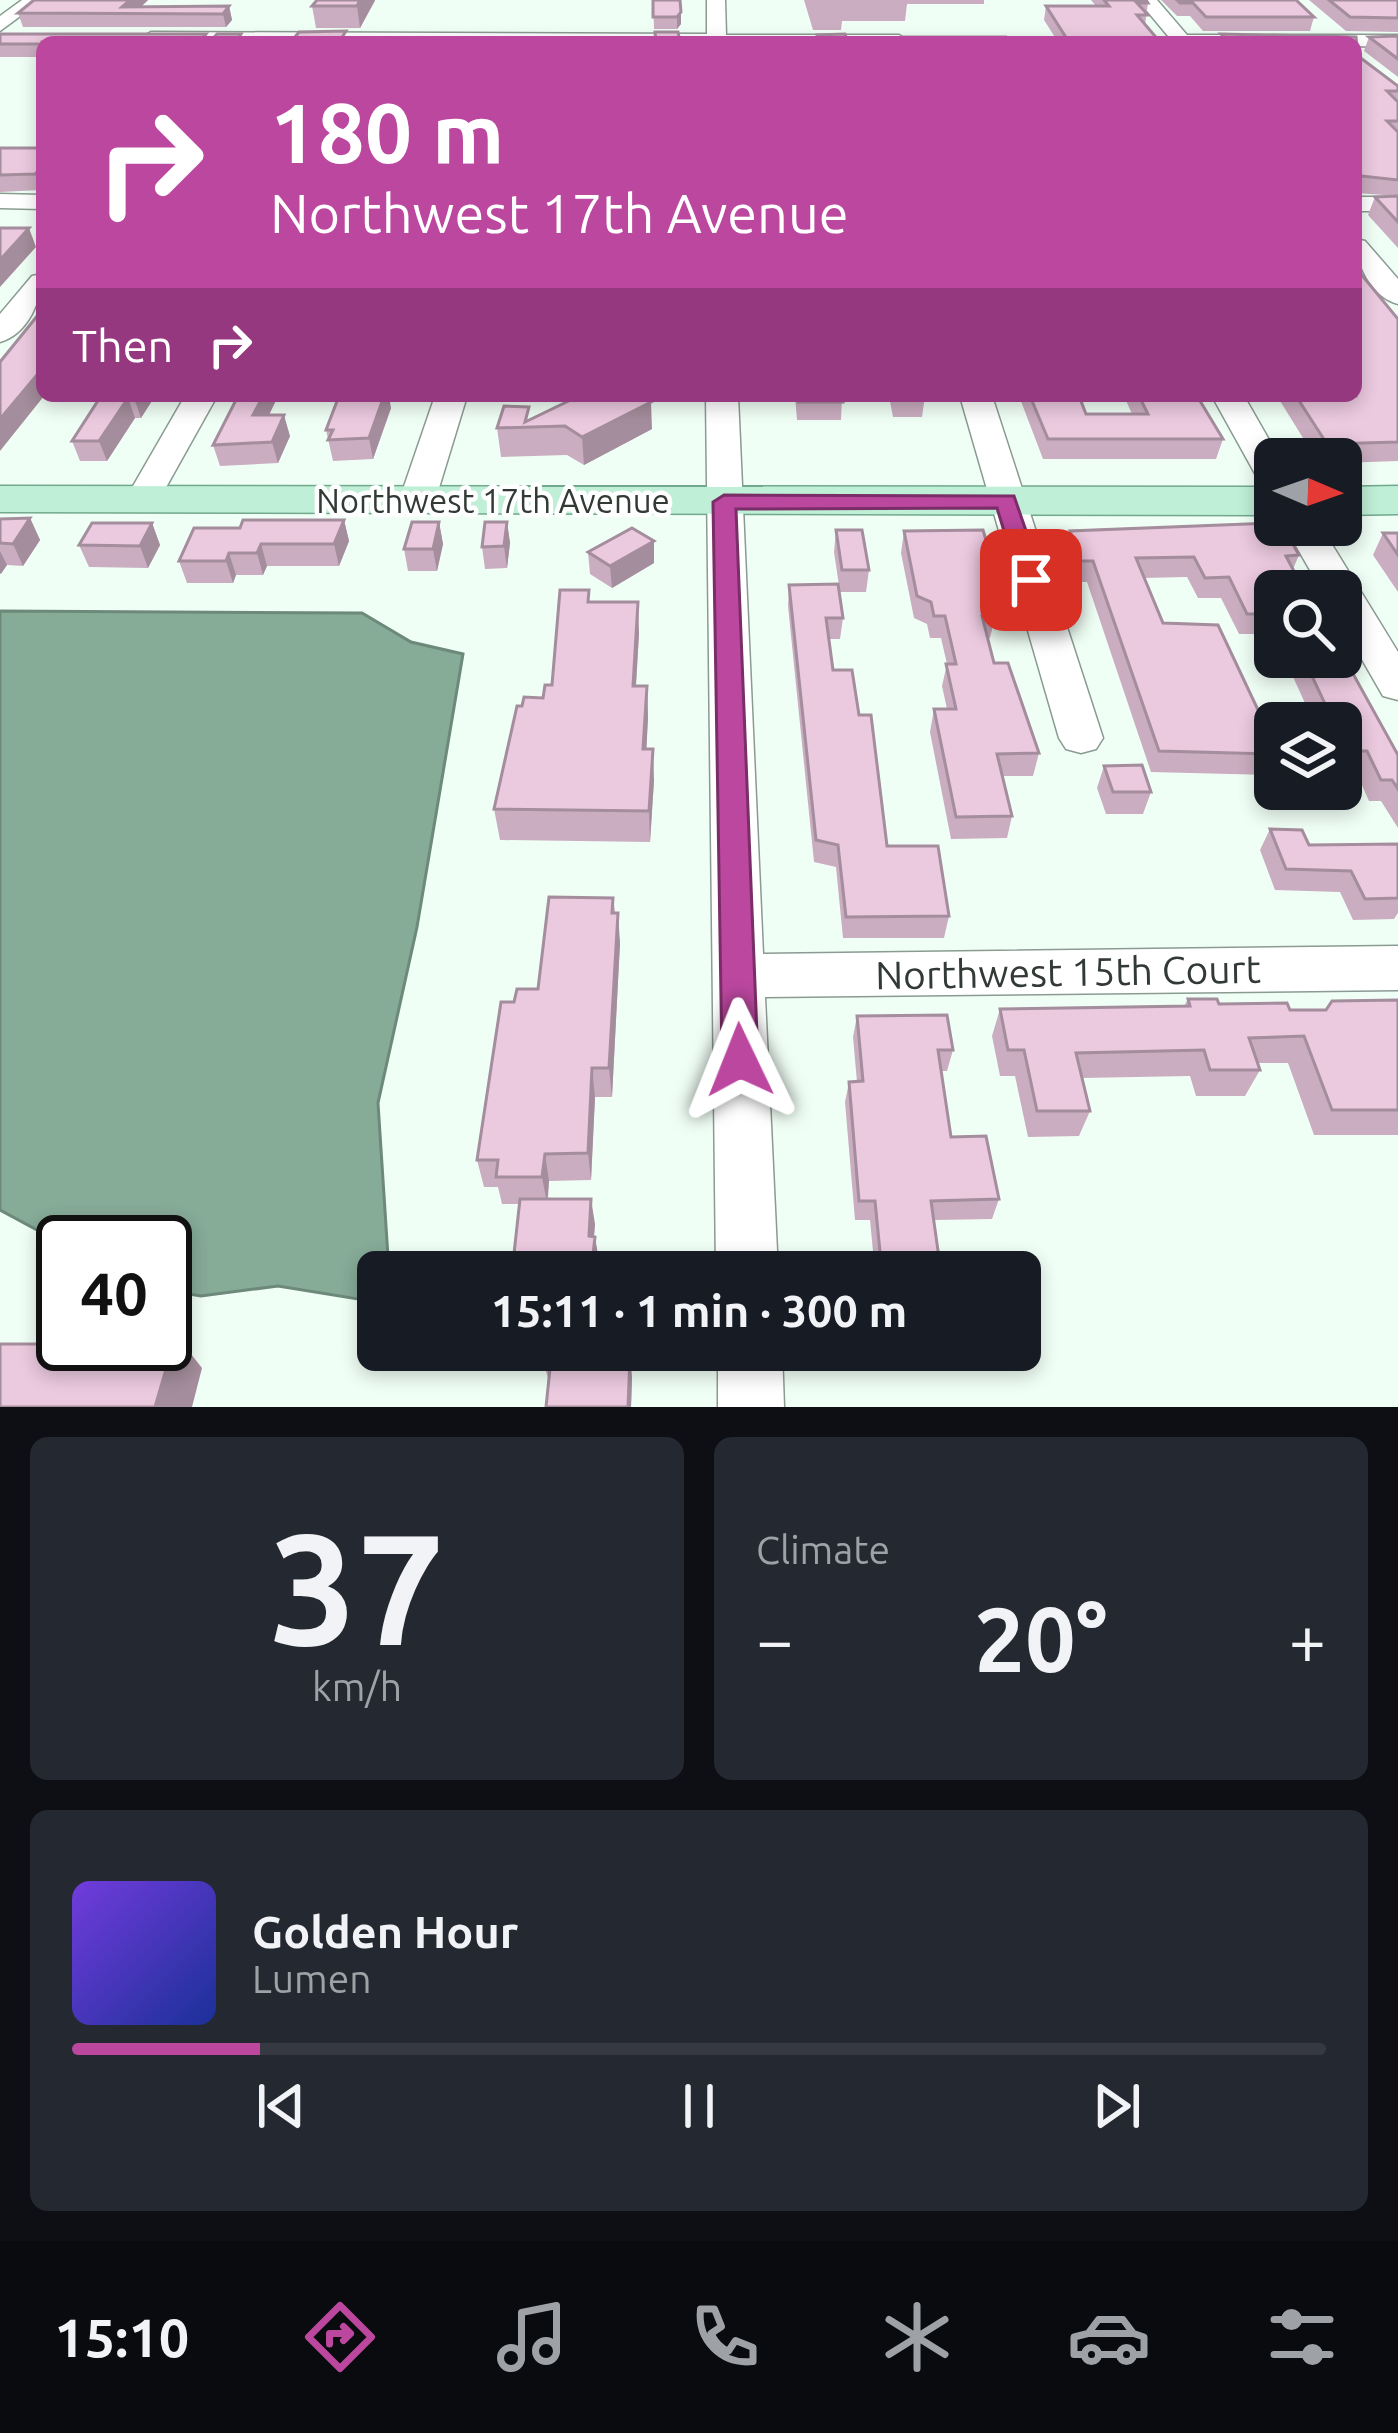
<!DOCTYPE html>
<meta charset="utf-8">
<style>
:root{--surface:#171b24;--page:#242831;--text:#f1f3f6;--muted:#9ea1a6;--line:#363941;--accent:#bb479f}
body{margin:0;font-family:Ubuntu,sans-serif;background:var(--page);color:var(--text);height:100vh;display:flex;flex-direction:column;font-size:45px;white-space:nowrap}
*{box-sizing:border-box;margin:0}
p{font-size:39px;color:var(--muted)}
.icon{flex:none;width:66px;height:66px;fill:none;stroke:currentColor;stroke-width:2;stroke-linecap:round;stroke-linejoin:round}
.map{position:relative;height:1407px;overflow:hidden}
.panel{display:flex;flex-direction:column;gap:30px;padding:30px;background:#0d0f14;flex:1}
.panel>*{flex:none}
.hud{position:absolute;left:36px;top:36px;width:1326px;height:366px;border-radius:18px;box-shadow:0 6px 18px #0003;background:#bb479f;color:#fff;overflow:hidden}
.needle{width:78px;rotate:92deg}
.fabs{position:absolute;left:1254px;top:438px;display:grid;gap:24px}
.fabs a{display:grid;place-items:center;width:108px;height:108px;border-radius:18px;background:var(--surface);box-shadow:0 6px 18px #0003;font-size:60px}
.speed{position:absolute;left:36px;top:1215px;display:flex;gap:24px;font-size:60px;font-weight:700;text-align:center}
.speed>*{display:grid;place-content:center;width:156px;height:156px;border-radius:50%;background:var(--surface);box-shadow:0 6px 18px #0003;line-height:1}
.speed .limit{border:6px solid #111;border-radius:18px;background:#fff;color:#111}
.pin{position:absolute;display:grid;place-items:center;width:102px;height:102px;color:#fff;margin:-51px;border-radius:24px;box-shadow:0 6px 18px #0006}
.me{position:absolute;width:132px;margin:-66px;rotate:358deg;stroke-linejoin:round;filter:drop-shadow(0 0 9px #0008)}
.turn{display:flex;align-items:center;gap:42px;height:252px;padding:0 36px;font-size:54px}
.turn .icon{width:156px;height:156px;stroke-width:2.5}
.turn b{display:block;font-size:84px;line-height:102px}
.then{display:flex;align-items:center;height:114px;padding:0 36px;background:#0003;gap:24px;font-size:45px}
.big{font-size:90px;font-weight:700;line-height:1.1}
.panel .widget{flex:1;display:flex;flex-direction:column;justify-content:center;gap:18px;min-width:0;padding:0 42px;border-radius:18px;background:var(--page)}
.panel .dial{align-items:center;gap:0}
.dial b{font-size:156px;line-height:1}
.song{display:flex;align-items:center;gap:36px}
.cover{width:144px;height:144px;border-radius:18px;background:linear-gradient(135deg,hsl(260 70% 55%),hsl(230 70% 35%))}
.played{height:12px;border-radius:6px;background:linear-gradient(90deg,var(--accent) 15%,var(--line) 15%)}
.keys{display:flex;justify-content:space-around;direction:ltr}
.heat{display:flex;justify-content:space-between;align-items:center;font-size:66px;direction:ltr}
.panel .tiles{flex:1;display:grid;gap:30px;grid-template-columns:1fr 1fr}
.widget:last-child{grid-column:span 2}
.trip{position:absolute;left:357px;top:1251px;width:684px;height:120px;border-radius:18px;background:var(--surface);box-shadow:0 6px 18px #0003;font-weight:700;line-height:120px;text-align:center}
.tab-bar{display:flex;height:192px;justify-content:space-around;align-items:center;background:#090b0e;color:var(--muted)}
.tab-bar .icon{width:84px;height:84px}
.tab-bar .on{color:var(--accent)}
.tab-bar b{font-size:54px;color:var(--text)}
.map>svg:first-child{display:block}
.water{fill:#86ab97;stroke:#6d897a;stroke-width:3}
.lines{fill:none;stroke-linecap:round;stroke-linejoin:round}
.minor-casing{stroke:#8a9b92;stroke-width:3}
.major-casing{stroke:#72a88c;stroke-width:3}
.minor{fill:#fff;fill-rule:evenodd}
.major{fill:#bfefd6;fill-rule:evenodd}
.wall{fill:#caadc0}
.shaded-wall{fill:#a48d9c}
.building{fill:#ebc9df;stroke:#a48d9c;stroke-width:3}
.route{fill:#bb479f;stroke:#7a2e67;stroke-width:3}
.labels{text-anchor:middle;stroke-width:9;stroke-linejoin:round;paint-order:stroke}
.street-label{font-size:33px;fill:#323a35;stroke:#fff}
.near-street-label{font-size:39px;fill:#323a35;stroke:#fff}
</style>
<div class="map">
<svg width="1398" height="1407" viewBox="0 0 1398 1407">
<rect width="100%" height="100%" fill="#f0fff6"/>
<path class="water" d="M0,611L362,613L411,642L463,654L417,927L378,1103L389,1272H378V1289L364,1300L278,1286L201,1296L165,1290V1242L63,1244L0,1210Z"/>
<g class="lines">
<g class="minor-casing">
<g id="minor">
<path d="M22,0H42L0,31V16Z"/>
<path d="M707,0H725L726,35H899L909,41L141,38L151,32L707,34Z"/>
<path d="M1138,0H1157L1187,35H1398V47L1173,42Z"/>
<path d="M0,194L42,195V209L0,208Z"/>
<rect x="1356" y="197" width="42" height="14"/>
<path d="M1356,239L1365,241L1398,279V304C1371,297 1356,264 1356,239Z"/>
<path d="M42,274C42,300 28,334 0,342V314L32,276Z"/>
<path d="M185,396H217L155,507H131L125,500Z"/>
<path d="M435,396H467L435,501L417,512L399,501Z"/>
<path d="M706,396H738L763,954L1398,946V990L765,997L778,1272H716Z"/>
<path d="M960,396H992L1103,738L1096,749L1081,753L1066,749L1059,738Z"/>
<path d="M1212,396H1244L1280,459H1275V489L1258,479Z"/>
<path d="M1284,525H1320L1398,652V700L1383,696L1341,623V591H1322Z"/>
<path d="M718,1350H782L784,1407H718Z"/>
</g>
</g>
<g class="major-casing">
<g id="major">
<path d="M0,486L1275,487V515L0,512Z"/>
<path d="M1398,486V514L1341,515V487Z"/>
</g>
</g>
<use href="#minor" class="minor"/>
<use href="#major" class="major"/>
</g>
<g class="wall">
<path d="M148,0L141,7L229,6L232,20L226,27H23L18,13Z"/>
<path d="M317,0H375V1L360,28H316L312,6Z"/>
<path d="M653,0H680L681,24L677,29H654Z"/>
<path d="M804,0H984V4H907L905,21H842L841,30H813Z"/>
<path d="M1091,0H1146L1148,3L1145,25L1160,42H1058L1044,20L1046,6H1096Z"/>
<path d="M1161,0H1296L1314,17L1310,31H1203L1190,16H1177Z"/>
<path d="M1309,0H1398V32L1346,31Z"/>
<path d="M0,34H206L208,42H42V57H0Z"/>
<path d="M1398,36V77L1364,51L1369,37Z"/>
<path d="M1356,42L1358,56L1398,86V196L1356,193Z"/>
<path d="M0,148H42L41,190L0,192Z"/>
<path d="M1398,196V248L1368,215L1375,197Z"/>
<path d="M1398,319V461L1341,463V459H1316L1277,396H1356Z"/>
<path d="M101,396H155L141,418H135L107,461H80L72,441Z"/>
<path d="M238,396H278L269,415L290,436L278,463L220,466L213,445Z"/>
<path d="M795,396H842L841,420H797Z"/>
<path d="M889,396H925L922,417H893Z"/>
<path d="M1019,396H1079L1086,414H1132L1124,396H1197L1223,439L1216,459H1043Z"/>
<path d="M391,408L373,459L333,461L326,430Z"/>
<path d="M531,419L652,429L584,465L567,455L501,457L497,428Z"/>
<path d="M30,518L40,540L23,566L7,565L0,574V519Z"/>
<path d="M344,520L349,541L339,566H267L263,575H236L233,583H187L179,561L240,528Z"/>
<path d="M439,522L443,544L437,571H408L404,549Z"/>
<path d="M507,522L510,543L507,568L485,569L482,547Z"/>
<path d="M152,523L160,545L148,568L89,567L79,545Z"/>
<path d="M836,530L869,570L866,592H840L834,552Z"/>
<path d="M904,531L994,567L988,589L995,616L990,638H988L994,663L1039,753L1033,776H1002L1012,816L1007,838L951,839L930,732L934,709H947L942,686L947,664L941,638H930L927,624L914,618L901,553Z"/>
<path d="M1070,531L1299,555L1293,569L1297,577L1293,587L1275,591V638L1273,634H1239L1221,598H1198L1187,577L1144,578L1163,623L1275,746V763L1270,775L1151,772L1087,582H1076L1065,551Z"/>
<path d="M1383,533H1398V592L1373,555Z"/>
<path d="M654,541V563L612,588L590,574L588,552Z"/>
<path d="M789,585L843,618L840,639H829L833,670L859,715L887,846L949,916L944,938H843L836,867L814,862L788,606Z"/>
<path d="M590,602L639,633L636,686H647L648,717L646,749L654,780L650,842L500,840L494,809L522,706L543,698L552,685Z"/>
<path d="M1284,657H1341L1398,755V828L1381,801H1369L1356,772H1341V723H1314Z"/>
<path d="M1104,766L1151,792L1143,814H1106L1097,788Z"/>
<path d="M1270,829L1309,845L1398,844V913L1394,919L1353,920L1340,892L1275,890L1260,850Z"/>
<path d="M613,898L620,943L612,1097H595L591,1180L549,1181L548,1199L595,1224L594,1236L599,1260L597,1272H512L519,1204H502L498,1187H484L477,1160L514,1002L538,989Z"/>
<path d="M1188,999L1219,1004L1290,1010H1326L1398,1000V1135H1314L1288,1063H1258L1260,1070L1245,1096H1196L1190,1076L1082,1078L1090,1111L1079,1136L1028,1137L1015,1076H1000L992,1036L1000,1009L1184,1006Z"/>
<path d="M857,1016L953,1050L947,1071H941L951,1137L999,1199L992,1219L934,1220L941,1272H875L870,1220H855L845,1102L849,1082H857L853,1037Z"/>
<path d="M543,1350H625V1356L630,1357L632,1378L631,1407H546L549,1381L542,1359Z"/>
</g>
<g class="shaded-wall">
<path d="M130,0H148L134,13L122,7Z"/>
<path d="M360,0H375L360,28L357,6Z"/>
<path d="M229,6L232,20L226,27L223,14Z"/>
<path d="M681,12V24L677,29V17Z"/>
<path d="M42,167V190H41L35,174Z"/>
<path d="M29,228L36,247L0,287V260Z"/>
<path d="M42,369V396H44L0,451V419Z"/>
<path d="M135,396H155L141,418L134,398Z"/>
<path d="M263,396H278L259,436L253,415Z"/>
<path d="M384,396H389L391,408L373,459L369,438Z"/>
<path d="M128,398L135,418L107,461L99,441Z"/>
<path d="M651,402L652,429L584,465L582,437Z"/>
<path d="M284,415L290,436L278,463L272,442Z"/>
<path d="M30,518L40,540L23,566L13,544Z"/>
<path d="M344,520L349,541L339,566L334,544Z"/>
<path d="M439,522L443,544L437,571L433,549Z"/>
<path d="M507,522L510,543L507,568L504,546Z"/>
<path d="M152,523L160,545L148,568L140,546Z"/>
<path d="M654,541V563L612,588L610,566Z"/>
<path d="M261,544L267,566L263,575L257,553Z"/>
<path d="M0,551L7,565L1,574L0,573Z"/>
<path d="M229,553L236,575L233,583L226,561Z"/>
<path d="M638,602L639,633L634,717L633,686Z"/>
<path d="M647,686L648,717L645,780L643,749Z"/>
<path d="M653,749L654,780L650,842L649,811Z"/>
<path d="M618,913L620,943L612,1097L609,1068Z"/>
<path d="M592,1068L595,1097L591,1180L588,1153Z"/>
<path d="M545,1154L549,1181L547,1203L542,1177Z"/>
<path d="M591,1199L595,1224L592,1260L589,1236Z"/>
<path d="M595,1237L599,1260L597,1272H591Z"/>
<path d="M176,1335L202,1368L192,1407H155Z"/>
<path d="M630,1357L632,1378L631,1407H628Z"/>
</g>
<g class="building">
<path d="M34,0H130L122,7L229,6L223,14L18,13Z"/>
<path d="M317,0H360L357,6H312Z"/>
<path d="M653,0H680L681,12L677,17H653Z"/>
<path d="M1104,0H1146L1148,3H1137L1148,15H1137L1160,42H1069L1046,6H1109Z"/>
<path d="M1177,0H1296L1314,17H1206L1193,3H1180Z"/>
<path d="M1329,0H1398V18L1350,17Z"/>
<path d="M346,31L339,42H291L299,32Z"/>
<path d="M655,32H678L680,42H656Z"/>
<path d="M0,34H206L199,42H42V44H0Z"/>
<path d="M217,34H241L236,42H210Z"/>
<path d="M845,34L848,42H818L817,35Z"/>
<path d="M1221,34L1356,37L1358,56L1398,86V91H1387L1398,102V121H1387L1398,132V180L1362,176L1357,181L1356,180V42H1229Z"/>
<path d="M1398,36V59L1369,37Z"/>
<path d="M905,37H1006L1008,42H907Z"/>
<path d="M0,148H42V167L35,174L0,175Z"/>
<path d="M1398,196V222L1375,197Z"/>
<path d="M0,228H29L0,260Z"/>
<path d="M1356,268L1398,319V442L1327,444L1296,396H1356Z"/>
<path d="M42,310V369L0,419V362Z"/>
<path d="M101,396H135L134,398H128L99,441H72Z"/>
<path d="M238,396H263L253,415H284L272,442L213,445Z"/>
<path d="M339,396H384L369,438L328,440L333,430H326Z"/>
<path d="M579,396H641L651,402L582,437L565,426L497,428L504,406L529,407L525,422Z"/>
<path d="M797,396H842L843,402H798Z"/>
<path d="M1030,396H1079L1086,414H1148L1139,396H1197L1223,439H1048Z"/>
<path d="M30,518L13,544L0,543V519Z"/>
<path d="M243,520H344L334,544H261L257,553H229L226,561H179L194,528H240Z"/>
<path d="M412,522H439L433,549H404Z"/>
<path d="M485,522H507L504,546L482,547Z"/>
<path d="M92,523H152L140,546L79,545Z"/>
<path d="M1275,523V525H1282L1299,555L1286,556L1297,577H1287L1295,591H1275V614H1247L1229,577L1205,578L1194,557L1136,558L1163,623L1218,625L1275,746V754L1159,751L1093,561H1081L1070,531Z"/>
<path d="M632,528L654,541L610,566L588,552Z"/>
<path d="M836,530H862L869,570H842Z"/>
<path d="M983,530L994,567H982L995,616H982L994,663H1008L1039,753L997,754L1012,816L956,817L934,709H956L946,664H956L945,616H934L931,602L917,596L904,531Z"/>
<path d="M1383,533H1398V555Z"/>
<path d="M838,584L843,618H826L833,670H852L859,715H871L887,846H938L949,916L846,917L838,845L816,840L789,585Z"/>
<path d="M560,590H589L588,602H638L633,686H647L643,749H653L649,811L494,809L517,706H522L524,697L543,698L545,685H552Z"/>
<path d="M1341,652L1398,755V789L1392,780H1381L1367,751H1348L1341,737V723H1334L1303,657H1341Z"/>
<path d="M1142,765L1151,792H1113L1104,766Z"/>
<path d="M1270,829L1302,830L1309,845L1398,844V898L1365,899L1351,871L1286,869Z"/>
<path d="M549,897L613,898L612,913H618L609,1068H592L588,1153L545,1154L542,1177H496L498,1160H477L501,1002H514L517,989H538Z"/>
<path d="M1188,999H1217L1219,1004L1287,1003L1290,1010H1326L1332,1001L1398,1000V1110H1332L1304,1036L1249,1038L1260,1070H1210L1204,1050L1076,1053L1090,1111H1037L1024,1050H1008L1000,1009L1190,1006Z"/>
<path d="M947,1015L953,1050H938L951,1137L986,1136L999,1199L931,1201L941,1272H882L875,1201H859L849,1082L863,1081L857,1016Z"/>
<path d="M520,1199H591L589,1236L595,1237L591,1272H512Z"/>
<path d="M165,1334L176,1335L155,1407H0V1344H165Z"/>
<path d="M543,1350H622V1356L630,1357L628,1407H546L551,1359H542Z"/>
</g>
<path class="route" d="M724,495L1014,496L1043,580L1031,588L1019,580L997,508L736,509L758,1060L753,1072L740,1076L728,1072L722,1060L713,502Z"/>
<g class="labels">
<g class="street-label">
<text x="493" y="513">Northwest 17th Avenue</text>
</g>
<g class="near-street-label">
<text transform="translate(1068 972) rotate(-1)" y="14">Northwest 15th Court</text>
</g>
</g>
</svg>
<div class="fabs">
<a><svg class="needle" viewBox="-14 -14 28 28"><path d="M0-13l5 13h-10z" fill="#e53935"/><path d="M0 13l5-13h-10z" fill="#9ea1a6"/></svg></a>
<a><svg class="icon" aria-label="search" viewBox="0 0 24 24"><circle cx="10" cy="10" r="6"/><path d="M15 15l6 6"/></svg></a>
<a><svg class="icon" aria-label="layers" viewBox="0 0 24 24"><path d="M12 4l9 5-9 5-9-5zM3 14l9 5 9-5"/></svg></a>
</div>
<div class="speed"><div class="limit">40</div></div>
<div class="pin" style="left:1031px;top:580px;background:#d93025"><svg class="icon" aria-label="arrive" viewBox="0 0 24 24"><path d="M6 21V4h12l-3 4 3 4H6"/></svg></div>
<svg class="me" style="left:740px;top:1060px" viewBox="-20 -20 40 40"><path d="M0-17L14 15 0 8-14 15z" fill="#bb479f" stroke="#fff" stroke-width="4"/></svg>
<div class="trip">15:11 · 1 min · 300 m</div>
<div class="hud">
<div class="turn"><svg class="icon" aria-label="right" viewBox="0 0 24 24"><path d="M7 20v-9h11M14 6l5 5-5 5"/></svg><div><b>180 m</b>Northwest 17th Avenue</div></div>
<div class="then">Then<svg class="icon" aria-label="right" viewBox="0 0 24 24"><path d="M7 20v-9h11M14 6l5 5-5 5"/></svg></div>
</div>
</div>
<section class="panel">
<div class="tiles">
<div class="widget dial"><b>37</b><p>km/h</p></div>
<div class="widget"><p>Climate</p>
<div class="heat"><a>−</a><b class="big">20°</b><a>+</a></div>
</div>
<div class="widget">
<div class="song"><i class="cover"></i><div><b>Golden Hour</b><p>Lumen</p></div></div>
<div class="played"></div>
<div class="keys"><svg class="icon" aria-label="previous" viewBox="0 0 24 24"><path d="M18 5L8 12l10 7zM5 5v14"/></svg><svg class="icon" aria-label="pause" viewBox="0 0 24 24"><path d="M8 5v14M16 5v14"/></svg><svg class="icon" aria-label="next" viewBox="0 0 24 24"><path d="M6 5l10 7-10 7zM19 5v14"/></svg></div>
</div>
</div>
</section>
<nav class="tab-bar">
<b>15:10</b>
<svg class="icon on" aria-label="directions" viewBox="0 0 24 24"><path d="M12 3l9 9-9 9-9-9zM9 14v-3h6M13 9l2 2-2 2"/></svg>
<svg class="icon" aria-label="music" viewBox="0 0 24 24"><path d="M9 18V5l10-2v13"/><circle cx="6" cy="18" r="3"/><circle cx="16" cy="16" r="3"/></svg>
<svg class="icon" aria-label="phone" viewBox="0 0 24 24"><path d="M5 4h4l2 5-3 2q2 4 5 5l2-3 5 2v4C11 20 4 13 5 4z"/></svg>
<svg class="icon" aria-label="climate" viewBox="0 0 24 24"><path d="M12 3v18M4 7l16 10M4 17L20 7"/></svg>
<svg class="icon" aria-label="car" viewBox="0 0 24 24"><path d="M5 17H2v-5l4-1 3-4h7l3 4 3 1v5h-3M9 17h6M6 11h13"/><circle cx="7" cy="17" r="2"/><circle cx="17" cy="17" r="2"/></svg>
<svg class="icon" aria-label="filters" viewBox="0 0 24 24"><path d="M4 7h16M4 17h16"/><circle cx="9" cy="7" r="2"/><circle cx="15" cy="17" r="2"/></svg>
</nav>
